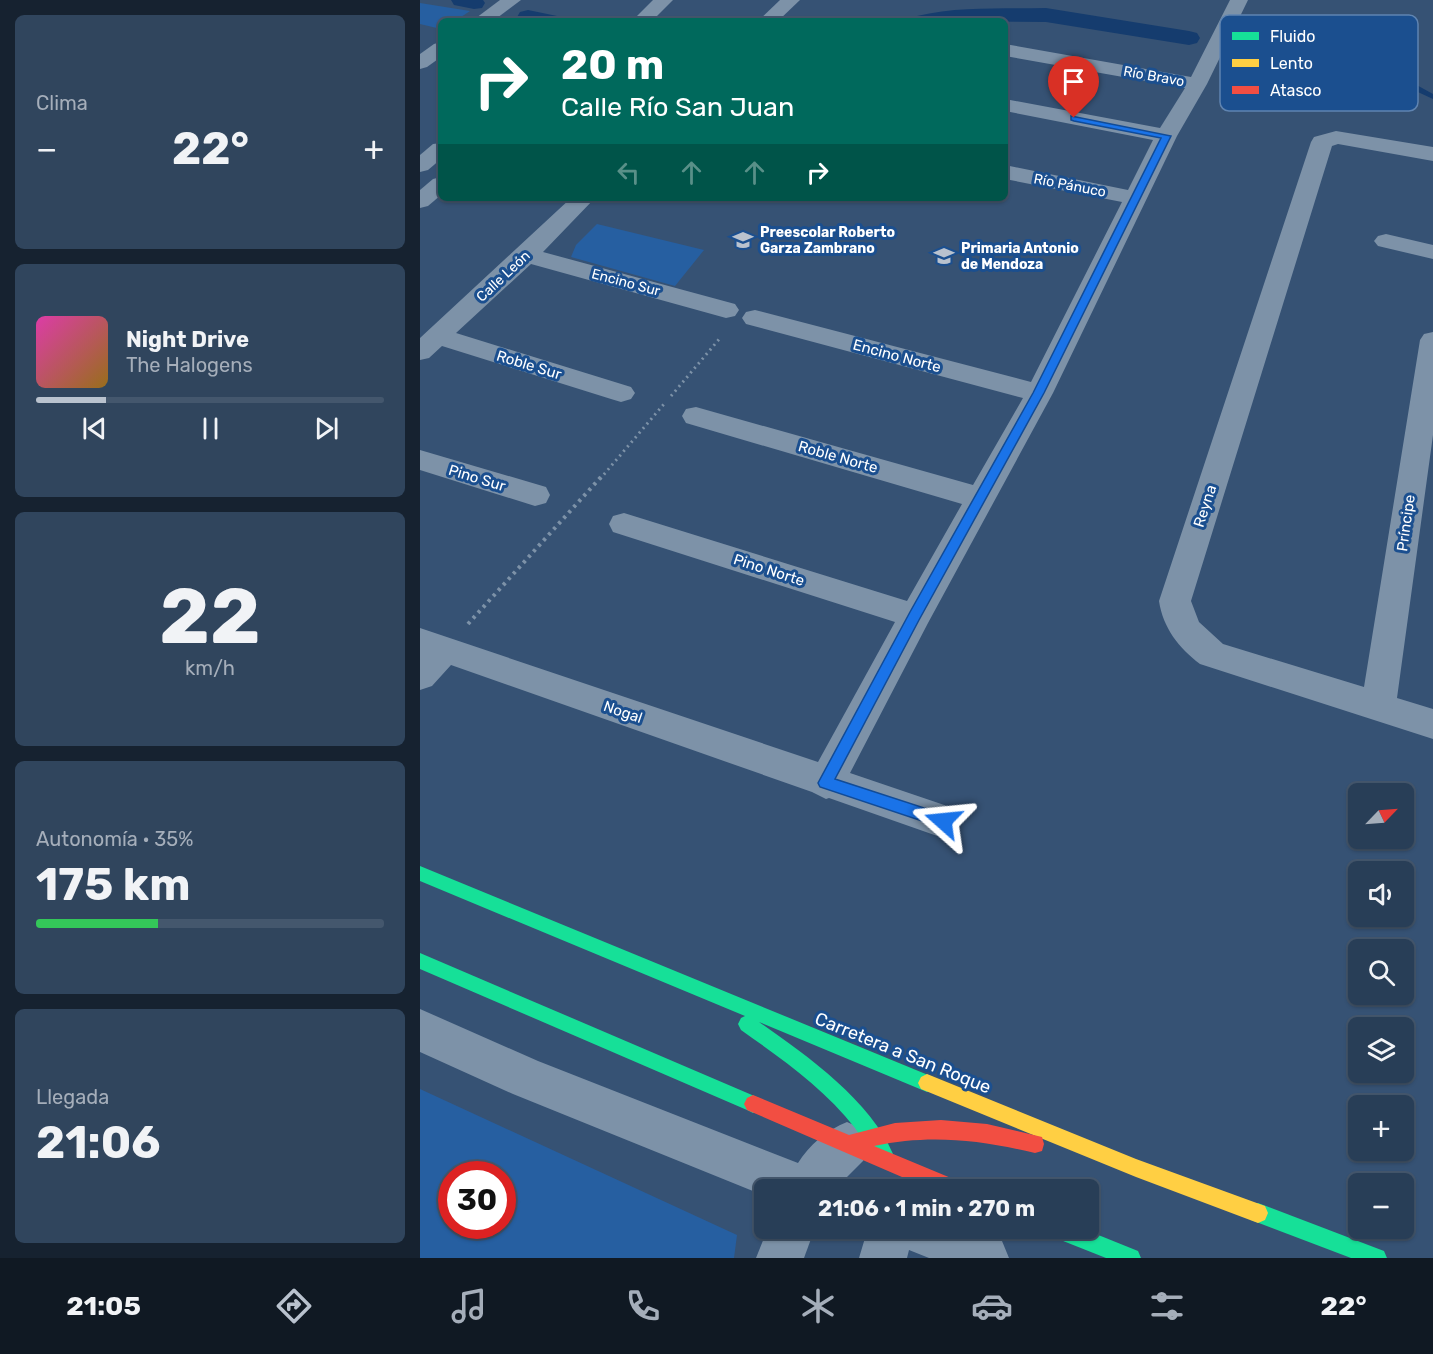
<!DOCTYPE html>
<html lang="es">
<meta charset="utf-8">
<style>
:root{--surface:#283e57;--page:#30455d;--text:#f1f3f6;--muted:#a5aeba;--line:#44576d;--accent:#b9c2ce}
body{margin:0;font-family:Rubik,sans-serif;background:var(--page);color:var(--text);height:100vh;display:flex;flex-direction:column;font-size:22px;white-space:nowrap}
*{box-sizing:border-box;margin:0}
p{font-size:20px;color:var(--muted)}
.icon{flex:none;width:33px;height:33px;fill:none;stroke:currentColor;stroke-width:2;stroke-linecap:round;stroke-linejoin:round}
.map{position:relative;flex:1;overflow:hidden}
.details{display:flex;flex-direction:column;gap:15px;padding:15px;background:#162230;width:420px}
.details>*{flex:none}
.hud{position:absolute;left:18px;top:18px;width:570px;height:183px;border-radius:9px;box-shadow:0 2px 4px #0004,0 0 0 2px var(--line);background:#00695c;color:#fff;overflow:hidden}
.needle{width:39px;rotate:65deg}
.buttons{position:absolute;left:928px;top:783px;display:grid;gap:12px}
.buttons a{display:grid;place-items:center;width:66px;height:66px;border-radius:9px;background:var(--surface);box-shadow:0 2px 4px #0004,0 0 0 2px var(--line);font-size:30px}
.speed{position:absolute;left:18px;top:1161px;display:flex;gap:12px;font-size:30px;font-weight:700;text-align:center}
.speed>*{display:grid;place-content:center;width:78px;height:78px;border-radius:50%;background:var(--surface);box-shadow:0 2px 4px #0004,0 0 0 2px var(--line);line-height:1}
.speed .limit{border:9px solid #d22;background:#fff;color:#111}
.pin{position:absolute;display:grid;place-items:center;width:51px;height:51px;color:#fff;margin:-62px -26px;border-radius:50% 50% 50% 0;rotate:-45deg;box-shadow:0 0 6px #0007}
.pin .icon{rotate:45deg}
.me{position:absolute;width:66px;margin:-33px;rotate:288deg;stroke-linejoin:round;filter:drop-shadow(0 0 4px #0008)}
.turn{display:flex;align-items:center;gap:21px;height:126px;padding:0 24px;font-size:27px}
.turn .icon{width:78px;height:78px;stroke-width:2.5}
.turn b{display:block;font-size:42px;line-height:51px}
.lanes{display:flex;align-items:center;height:57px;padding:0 24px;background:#0003;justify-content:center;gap:30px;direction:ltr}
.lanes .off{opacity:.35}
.big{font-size:45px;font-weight:700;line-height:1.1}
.details .tile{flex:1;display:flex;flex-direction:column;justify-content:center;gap:9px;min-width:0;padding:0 21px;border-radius:9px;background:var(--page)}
.details .dial{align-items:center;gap:0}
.dial b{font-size:78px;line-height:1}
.song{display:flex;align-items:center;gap:18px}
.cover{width:72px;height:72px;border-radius:9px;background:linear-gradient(135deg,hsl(320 70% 55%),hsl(40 70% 35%))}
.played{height:6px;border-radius:3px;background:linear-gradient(90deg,var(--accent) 20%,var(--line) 20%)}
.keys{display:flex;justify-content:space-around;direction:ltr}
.heat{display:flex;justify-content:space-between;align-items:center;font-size:33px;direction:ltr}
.charge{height:9px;border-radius:4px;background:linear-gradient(90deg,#34c759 35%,var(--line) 0)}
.trip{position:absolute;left:334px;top:1179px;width:345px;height:60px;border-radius:9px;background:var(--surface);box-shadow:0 2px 4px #0004,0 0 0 2px var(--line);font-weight:700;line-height:60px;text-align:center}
.tab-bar{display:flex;height:96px;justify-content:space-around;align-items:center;background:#101923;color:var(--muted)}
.tab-bar .icon{width:42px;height:42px}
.tab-bar .active{color:var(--accent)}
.tab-bar b{font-size:27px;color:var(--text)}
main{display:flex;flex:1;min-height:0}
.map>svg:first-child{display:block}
.green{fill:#265fa1;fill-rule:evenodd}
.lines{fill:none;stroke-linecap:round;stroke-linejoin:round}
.stream{fill:#153c6e;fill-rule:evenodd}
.canal{fill:#153c6e;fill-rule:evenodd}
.path-far1{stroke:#7d92a8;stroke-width:3;stroke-dasharray:2 4;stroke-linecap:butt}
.path{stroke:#7d92a8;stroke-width:4;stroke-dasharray:3 4.5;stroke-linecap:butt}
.street{fill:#7d92a8;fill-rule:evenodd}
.fast{fill:#16e098;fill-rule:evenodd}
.slow{fill:#ffcf43;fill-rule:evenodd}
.jam{fill:#f24e42;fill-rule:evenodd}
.route{fill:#1a73e8;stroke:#114b97;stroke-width:1.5}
.labels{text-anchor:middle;stroke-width:6;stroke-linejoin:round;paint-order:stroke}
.far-street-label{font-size:14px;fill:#fff;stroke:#1b4f8f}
.far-poi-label{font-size:14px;font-weight:bold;fill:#fff;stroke:#1b4f8f;text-anchor:start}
.street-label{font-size:15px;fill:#fff;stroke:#1b4f8f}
.near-street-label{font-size:18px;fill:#fff;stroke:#1b4f8f}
.key{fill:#1b4f8f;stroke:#5f84b1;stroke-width:1.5}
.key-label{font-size:16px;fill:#fff}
</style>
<main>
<section class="details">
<div class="tile"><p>Clima</p>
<div class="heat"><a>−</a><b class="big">22°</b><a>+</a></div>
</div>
<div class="tile">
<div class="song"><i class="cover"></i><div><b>Night Drive</b><p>The Halogens</p></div></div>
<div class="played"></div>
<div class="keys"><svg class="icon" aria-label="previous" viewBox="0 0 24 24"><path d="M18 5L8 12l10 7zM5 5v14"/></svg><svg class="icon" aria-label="pause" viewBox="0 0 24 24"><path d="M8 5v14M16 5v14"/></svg><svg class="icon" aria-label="next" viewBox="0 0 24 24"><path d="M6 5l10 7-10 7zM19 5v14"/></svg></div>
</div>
<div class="tile dial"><b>22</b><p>km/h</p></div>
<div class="tile"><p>Autonomía · 35%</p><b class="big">175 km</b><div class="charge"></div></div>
<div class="tile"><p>Llegada</p><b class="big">21:06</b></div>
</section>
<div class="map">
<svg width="1013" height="1258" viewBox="0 0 1013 1258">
<rect width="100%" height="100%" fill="#365274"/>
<g class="green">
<path d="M0,3L50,11L35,21H21V29L0,24Z"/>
<path d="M177,224L284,250L255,286L151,257L156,245Z"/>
<path d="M0,1089L317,1235L314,1258H0ZM32,1174H82V1226H32Z"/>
</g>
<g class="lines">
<path class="stream" d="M844,50L930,61L993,83L1013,94V99L987,87L926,65L842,53V51Z"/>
<g class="canal">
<path d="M31,0H63L65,3L62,8L54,9L34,5Z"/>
<path d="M626,8L769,31L777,33L780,38L777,43L769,45L626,22L494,21L497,16C539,6 584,9 626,8Z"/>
<path d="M108,10L137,16L140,21H100L97,17L100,12Z"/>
</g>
<g class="path-far1">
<path d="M251,396L301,337"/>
<path d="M180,479L244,404"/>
</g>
<path class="path" d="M48,624L181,477"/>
<g class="street">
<path d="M80,0H101L73,21H52Z"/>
<path d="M233,0H253L232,21H212Z"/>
<path d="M360,0H380L358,21H338Z"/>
<path d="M810,0H828L787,84L757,136L633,393L508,623L430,773L536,809L542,821L536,833L523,838L409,798L406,799L392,792L31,665L12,686L0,690V628L398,762L475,622L193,532L189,524L193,516L204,513L487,601L542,504L266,423L262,416L266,409L276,407L553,485L603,398L326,324L322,318L326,312L335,310L611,382L702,202L585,179V165L708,190L733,140L585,111V99L740,128L765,88L585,56V44L771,77Z"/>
<path d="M21,42V57L7,67L0,69V54L14,44Z"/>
<path d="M916,131L1013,147V161L918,144L912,146L771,601L779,622L803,644L944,687L1000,340L1004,334L1013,332V435L977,698L1013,709V739L780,664C759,648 743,628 739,601L891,142L894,137Z"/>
<path d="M21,143V159L8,170L0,172V155L13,144Z"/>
<path d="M21,177V195L8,206L0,208V190L13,179Z"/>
<path d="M151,198H175L123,252L315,304L319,310L315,316L306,318L111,264L36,333L211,387L215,393L211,399L201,402L191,399L22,346L9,358L0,360V338Z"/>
<path d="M966,234L1013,245V259L958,246L954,241L958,236Z"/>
<path d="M0,450L126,487L130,495L126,503L115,506L0,470Z"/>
<path d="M0,1009L118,1061L378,1163C389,1145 407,1130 427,1122L443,1129L450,1145L443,1161L414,1190H345V1196L93,1094L0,1052Z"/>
<path d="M348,1228H395L384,1258H336Z"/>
<path d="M448,1228H552L582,1241L589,1258H509L489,1250L487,1258H439Z"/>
</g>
<g class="fast">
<path d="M0,866L513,1077L516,1083L513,1089L507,1092L339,1022C385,1054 451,1101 473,1154L471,1161L464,1163C451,1158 443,1139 435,1128C404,1088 362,1059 321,1030L318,1024L321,1018L325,1016L0,881Z"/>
<path d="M0,953L339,1098L342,1104L339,1110L333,1113L327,1110L0,969Z"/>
<path d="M838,1203L964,1251L967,1258H931L831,1220L828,1213L831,1206Z"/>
<path d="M626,1228H661L718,1251L721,1258H686L628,1235Z"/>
</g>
<path class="slow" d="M507,1074L716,1159L845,1206L848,1213L845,1220L838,1223L716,1177L501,1089L498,1083L501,1077Z"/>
<path class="jam" d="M333,1095L429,1135L475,1123L521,1120L567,1124L622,1137L624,1144L622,1151L615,1153C560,1140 510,1134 454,1146L543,1183L545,1190H512L327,1110L324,1104L327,1098Z"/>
</g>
<path class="route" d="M651,116L751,136L624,393L499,620L415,779L529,816L531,821L529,826L523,828L400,787L398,783L490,612L613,393L741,138L654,121L651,120Z"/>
<defs>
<g id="school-bare" transform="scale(1.62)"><path d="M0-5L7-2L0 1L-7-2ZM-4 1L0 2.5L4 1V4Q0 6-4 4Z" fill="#b9c2ce" stroke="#1b4f8f" stroke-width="2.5" paint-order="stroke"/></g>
</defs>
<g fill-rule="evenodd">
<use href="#school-bare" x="323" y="240"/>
<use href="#school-bare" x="524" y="256"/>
</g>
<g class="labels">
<g class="far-street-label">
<text transform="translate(734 76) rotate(10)" y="5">Río Bravo</text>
<text transform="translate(650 185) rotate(11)" y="5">Río Pánuco</text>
<text transform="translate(83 276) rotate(-43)" y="5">Calle León</text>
<text transform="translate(206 282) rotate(15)" y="5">Encino Sur</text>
</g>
<g class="far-poi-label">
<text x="340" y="237">Preescolar Roberto<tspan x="340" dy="16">Garza Zambrano</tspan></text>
<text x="541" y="253">Primaria Antonio<tspan x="541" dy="16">de Mendoza</tspan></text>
</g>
<g class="street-label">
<text transform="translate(477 356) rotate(15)" y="5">Encino Norte</text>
<text transform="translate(109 365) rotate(17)" y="5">Roble Sur</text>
<text transform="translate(418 457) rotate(16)" y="5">Roble Norte</text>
<text transform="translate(57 478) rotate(17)" y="5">Pino Sur</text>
<text transform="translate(785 506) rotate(-72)" y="5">Reyna</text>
<text transform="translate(986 523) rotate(-82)" y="5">Príncipe</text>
<text transform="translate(349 570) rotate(18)" y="5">Pino Norte</text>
<text transform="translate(203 712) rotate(19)" y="5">Nogal</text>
</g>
<g class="near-street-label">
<text transform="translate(483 1053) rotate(22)" y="6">Carretera a San Roque</text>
</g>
</g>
<rect x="800" y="15" width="198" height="96" rx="9" class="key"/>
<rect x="812" y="32" width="27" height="8" fill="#16e098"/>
<rect x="812" y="59" width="27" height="8" fill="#ffcf43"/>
<rect x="812" y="86" width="27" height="8" fill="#f24e42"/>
<g class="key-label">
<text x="850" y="42">Fluido</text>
<text x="850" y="69">Lento</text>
<text x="850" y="96">Atasco</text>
</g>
</svg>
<div class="buttons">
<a><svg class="needle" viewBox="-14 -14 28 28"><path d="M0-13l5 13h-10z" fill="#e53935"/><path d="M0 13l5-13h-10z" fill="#a5aeba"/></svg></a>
<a><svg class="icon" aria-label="sound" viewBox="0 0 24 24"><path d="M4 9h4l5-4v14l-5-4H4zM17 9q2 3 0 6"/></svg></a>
<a><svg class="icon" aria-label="search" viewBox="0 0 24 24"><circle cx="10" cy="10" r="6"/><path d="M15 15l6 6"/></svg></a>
<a><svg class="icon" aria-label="layers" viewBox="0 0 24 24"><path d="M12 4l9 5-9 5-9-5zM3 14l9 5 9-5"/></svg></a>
<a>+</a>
<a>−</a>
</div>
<div class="speed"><div class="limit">30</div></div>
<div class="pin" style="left:654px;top:118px;background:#d93025"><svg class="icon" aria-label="arrive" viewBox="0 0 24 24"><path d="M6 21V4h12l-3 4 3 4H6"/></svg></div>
<svg class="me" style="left:523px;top:821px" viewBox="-20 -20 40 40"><path d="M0-17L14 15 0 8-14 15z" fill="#1a73e8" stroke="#fff" stroke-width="4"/></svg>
<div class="trip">21:06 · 1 min · 270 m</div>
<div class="hud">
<div class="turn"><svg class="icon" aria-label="right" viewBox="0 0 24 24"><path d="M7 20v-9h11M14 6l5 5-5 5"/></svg><div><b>20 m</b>Calle Río San Juan</div></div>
<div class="lanes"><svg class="icon off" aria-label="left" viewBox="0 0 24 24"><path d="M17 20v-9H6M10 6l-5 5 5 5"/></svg><svg class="icon off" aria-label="ahead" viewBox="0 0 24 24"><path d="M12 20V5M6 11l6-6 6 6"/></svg><svg class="icon off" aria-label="ahead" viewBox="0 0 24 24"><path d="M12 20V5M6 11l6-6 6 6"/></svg><svg class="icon" aria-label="right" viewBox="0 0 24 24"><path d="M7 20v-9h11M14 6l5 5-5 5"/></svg></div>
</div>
</div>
</main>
<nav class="tab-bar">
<b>21:05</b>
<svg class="icon active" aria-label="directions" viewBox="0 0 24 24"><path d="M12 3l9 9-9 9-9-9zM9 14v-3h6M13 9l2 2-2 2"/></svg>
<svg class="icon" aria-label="music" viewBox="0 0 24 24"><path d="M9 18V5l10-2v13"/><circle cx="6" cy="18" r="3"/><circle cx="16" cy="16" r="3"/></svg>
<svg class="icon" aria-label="phone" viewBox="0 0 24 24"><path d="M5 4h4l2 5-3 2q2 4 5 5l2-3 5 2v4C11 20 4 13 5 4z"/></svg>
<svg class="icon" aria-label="climate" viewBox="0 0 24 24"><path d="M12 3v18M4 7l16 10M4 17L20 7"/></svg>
<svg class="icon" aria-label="car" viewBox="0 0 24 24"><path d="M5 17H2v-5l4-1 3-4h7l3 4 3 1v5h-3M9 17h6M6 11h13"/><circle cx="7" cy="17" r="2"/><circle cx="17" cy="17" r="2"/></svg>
<svg class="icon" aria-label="filters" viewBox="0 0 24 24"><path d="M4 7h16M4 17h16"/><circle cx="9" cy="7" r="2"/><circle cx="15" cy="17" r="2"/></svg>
<b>22°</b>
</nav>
